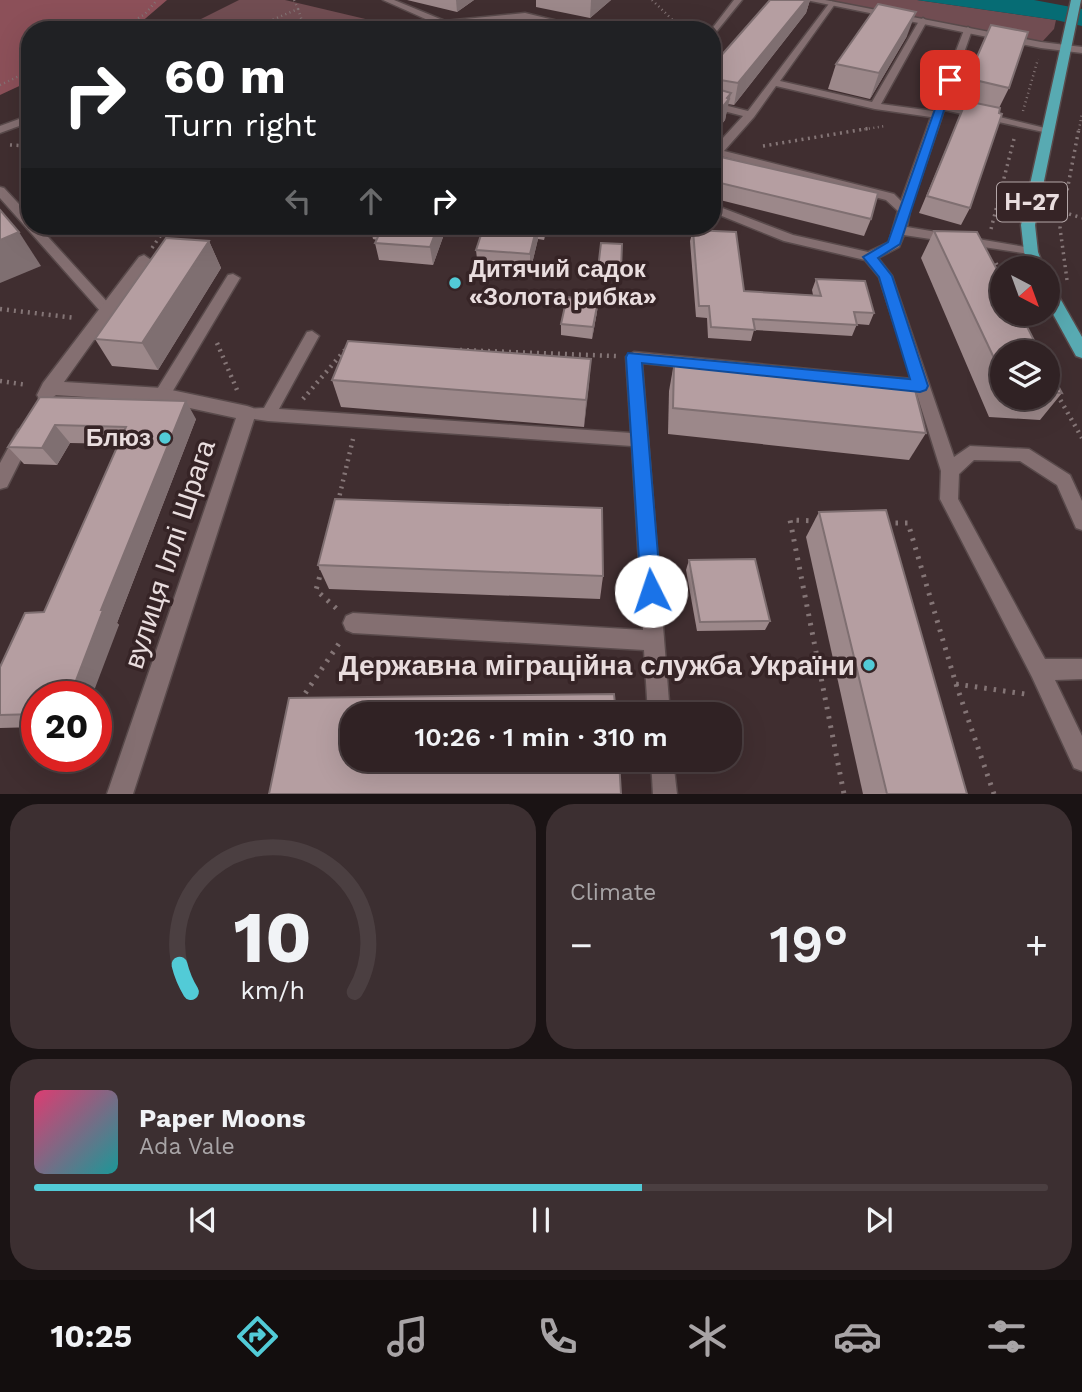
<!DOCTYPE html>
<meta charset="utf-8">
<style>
:root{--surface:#302224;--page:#3c2f31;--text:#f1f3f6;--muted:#a8a4a6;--line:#4b3f41;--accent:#52cbd7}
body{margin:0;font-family:"Work Sans",sans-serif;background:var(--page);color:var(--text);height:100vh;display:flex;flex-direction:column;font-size:26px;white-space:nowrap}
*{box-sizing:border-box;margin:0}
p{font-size:23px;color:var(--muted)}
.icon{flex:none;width:38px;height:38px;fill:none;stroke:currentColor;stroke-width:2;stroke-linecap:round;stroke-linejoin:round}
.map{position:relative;height:794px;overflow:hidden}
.sheet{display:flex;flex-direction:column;gap:10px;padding:10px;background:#1a1314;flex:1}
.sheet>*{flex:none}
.guide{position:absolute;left:21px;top:21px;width:700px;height:214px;border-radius:28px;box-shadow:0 7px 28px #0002,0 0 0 2px var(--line);background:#202124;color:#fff;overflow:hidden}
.needle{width:46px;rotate:139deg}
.controls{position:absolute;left:990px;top:256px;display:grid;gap:14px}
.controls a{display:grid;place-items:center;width:70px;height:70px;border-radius:50%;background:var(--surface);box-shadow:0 7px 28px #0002,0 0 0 2px var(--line);font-size:35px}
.speed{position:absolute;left:21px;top:681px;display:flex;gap:14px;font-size:35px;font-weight:700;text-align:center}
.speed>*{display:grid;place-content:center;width:91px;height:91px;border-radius:50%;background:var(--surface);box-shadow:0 7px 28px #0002,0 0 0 2px var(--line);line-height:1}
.speed .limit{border:10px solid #d22;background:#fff;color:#111}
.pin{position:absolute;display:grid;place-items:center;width:60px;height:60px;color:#fff;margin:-30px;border-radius:14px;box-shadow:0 4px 10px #0006}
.me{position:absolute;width:77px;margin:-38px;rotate:356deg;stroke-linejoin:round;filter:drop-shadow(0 0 5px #0008)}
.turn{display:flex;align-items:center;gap:24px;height:147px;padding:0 28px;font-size:32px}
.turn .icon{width:91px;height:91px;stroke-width:2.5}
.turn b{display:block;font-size:49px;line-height:60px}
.lanes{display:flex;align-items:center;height:66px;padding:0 28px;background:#0003;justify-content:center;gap:35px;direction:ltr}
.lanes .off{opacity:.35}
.big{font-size:52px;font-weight:600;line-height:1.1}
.sheet .tile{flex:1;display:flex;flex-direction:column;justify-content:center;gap:10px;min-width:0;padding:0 24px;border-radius:28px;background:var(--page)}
.sheet .dial{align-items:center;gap:0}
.dial svg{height:182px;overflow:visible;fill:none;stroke:var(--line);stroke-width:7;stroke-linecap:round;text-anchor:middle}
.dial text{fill:var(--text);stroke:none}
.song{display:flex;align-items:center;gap:21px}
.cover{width:84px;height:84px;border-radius:10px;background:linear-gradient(135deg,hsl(340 70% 55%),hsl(180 70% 35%))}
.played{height:7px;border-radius:4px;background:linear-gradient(90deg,var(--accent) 60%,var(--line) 60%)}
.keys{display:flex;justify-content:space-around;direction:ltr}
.heat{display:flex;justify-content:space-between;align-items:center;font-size:38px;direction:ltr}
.sheet .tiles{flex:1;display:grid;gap:10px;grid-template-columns:1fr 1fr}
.tile:last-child{grid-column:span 2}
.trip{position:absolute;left:340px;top:702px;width:402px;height:70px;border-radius:28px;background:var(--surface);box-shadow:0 7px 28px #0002,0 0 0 2px var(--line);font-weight:600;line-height:70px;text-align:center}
.tabs{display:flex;height:112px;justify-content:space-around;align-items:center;background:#130e0e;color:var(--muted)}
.tabs .icon{width:49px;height:49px}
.tabs .selected{color:var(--accent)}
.tabs b{font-size:32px;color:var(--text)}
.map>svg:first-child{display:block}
.green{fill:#714d52}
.forest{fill:#8c5059}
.water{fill:#066c74}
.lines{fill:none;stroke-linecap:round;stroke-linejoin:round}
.lane-casing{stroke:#594a4b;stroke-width:3}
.street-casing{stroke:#594a4b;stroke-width:3}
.primary-casing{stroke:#594a4b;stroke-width:3}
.path-far3{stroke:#847576;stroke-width:2.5;stroke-dasharray:1 3.5;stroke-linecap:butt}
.path-far2{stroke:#847576;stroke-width:3.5;stroke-dasharray:2 4.5;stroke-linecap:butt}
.path-far1{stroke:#847576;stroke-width:4.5;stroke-dasharray:2 5;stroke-linecap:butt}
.path{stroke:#847576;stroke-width:5;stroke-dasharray:2.5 7;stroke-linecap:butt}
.lane{fill:#846f71;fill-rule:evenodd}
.street{fill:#846f71;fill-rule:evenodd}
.primary{fill:#58aab2;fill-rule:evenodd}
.wall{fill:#9c888a}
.shaded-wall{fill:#7f6f71}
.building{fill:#b59ea1;stroke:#7f6f71;stroke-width:2}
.route{fill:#1a73e8;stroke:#114b97;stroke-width:2}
.poi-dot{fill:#52cbd7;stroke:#362426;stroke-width:2.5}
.labels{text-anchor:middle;stroke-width:7;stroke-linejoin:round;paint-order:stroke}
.shield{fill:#362426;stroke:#b3a6a7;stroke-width:2}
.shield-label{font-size:23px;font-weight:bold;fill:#e9ddde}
.poi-label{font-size:24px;font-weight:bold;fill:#e9ddde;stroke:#362426;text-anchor:start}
.near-street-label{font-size:28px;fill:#e9ddde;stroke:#362426}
.near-poi-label{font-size:28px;font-weight:bold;fill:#e9ddde;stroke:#362426;text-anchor:end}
</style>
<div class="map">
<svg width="1082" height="794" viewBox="0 0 1082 794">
<rect width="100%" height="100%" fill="#402e30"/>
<g class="green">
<path d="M239,0H285L412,30H215L191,24Z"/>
<path d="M828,0H917L1056,20L1054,29L1042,42Z"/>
</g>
<path class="forest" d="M0,0H167L132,30H30V81L0,95Z"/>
<path class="water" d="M917,0H1034L1082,9V26L1056,20Z"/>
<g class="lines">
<g class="lane-casing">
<g id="lane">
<path d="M383,0H394L445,21L525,13L595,30H577L525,19L448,26L446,30H438L439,25Z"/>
<path d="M734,0H742L712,37L711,30Z"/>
<path d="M831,1L835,4L780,81L872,102L919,21L923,18L927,21L881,104L933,111L964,30L968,27L972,30L946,104L1053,130L1048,133L944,110L910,210L907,227L1031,248L1036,249V255L904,235L899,247L878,258L892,276L954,457L970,446L1029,449L1070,475L1082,501V530L1076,528L1057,485L1020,461L974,460L959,474L958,499L1045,659H1082V679L1055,680L1082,736V771L1074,768L1032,677L940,499L941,471L916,391L642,363L670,714H648L644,650L353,633L346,630L343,623L346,616L353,613L643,630L632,446L268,421L241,417L239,413L241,409L264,408L307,332L312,331L319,336L279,409L631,433L626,357L634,352L912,379L879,277L865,260L784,241L712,212V204L793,235L868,252L889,242L898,211L886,200L717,155L712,156V150L743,116L712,108V102L748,111ZM776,86L875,109L931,117L901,201L894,194L724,151L754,117Z"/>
<path d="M30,115V122L0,133V126Z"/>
<path d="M0,187L4,188L30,216V226H38L111,306L113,309L111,312H101L0,198Z"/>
<path d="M233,274L240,278L168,399H156L154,395L156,391L228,275Z"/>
<path d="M651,760H673L677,794H653Z"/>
</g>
</g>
<g class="street-casing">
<g id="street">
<path d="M806,0H825L1041,42L1082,47V53L1041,48Z"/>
<path d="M144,255L151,260L64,382L162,388L247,406L253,408L256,413L133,794H107L236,418L162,402L56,395L46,402L40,400L37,395L43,383L139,257Z"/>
<path d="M24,428L30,430L33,435L7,487L0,489V463L18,430Z"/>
</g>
</g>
<g class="primary-casing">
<g id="primary">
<path d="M1071,0H1081L1035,225L1038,252L1044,268H1030L1024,252L1021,225Z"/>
<path d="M1048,285L1053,286L1082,337V358L1076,356L1048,305Z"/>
</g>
</g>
<g class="path-far3">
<path d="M652,0L683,30"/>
<path d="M298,9L305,30"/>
<path d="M119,30L145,14L157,0"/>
<path d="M248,30L298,9L294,0"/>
<path d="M0,85L30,71"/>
<path d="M1023,111L1038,59"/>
<path d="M860,130L885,126"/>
<path d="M1079,130L1082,113"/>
</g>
<g class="path-far2">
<path d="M10,145L30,146"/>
<path d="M763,146L871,128"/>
<path d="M1063,212L1082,218"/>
<path d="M991,229L1014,139"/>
<path d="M152,248L167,226"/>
<path d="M996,263L1003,278"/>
<path d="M1067,280L1060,228L1079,128"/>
</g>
<g class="path-far1">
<path d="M0,309L76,318"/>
<path d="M217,343L237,390"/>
<path d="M460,350L616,356"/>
<path d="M0,381L27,385"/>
<path d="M1057,394L1082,438"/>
<path d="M303,399L345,350"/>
<path d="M338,502L353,439"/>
</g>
<g class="path">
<path d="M818,521L790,520L844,794"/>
<path d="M886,523H908L956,684L994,794"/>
<path d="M322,568L316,590L337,609"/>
<path d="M956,684L1025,694"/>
<path d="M300,701L340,642"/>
</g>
<use href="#lane" class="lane"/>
<use href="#street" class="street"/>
<use href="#primary" class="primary"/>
</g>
<g class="wall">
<path d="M407,0H474L457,12Z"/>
<path d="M536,0H611L590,18L536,7Z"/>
<path d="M770,0H810L806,13L734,105L728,104L725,120L712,136V66Z"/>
<path d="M991,25L1009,88L999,108L970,208L961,225L919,213L964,106L965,102L958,100Z"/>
<path d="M907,36L870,99L828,89L836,64Z"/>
<path d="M712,155L871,219L864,236L712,198Z"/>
<path d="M248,226H312L308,233L249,229Z"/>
<path d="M370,226H447L433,265L379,260L375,243L377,240L373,239Z"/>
<path d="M484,226H547L544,240L538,239L530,272L478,268L476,250Z"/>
<path d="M693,230L744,291L813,295L812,290L816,279L874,313L869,325L857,324L852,336L754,330L751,341L708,338L707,318L696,317L690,241Z"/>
<path d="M934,231L1003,352V397H1048V367L1062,393L1040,420L989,417L921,258Z"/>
<path d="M209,241L221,268L158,370L112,366L95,339Z"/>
<path d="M601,243L622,244L620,276L598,274Z"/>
<path d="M598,301L597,312L592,339L561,335V324Z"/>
<path d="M591,359L584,427L341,407L332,380Z"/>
<path d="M674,363L926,433L909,460L668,434L669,391Z"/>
<path d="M40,397L196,419L117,623L119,625L37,696V727L0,728V667L44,612L119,444L70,443L57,465L24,464L8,447Z"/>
<path d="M819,512L967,794H863L806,537Z"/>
<path d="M689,560L770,621L765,630L697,631L686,570Z"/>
<path d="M318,565L603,576L600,599L329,589Z"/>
</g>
<g class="shaded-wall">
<path d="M456,0H474L457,12Z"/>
<path d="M591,0H611L590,18Z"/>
<path d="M806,0H810L806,13L734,105L738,83Z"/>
<path d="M916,12L907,36L870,99L879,73Z"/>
<path d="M731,93L725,120L712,136V120Z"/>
<path d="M306,226H312L308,233Z"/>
<path d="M438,226H447L433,265L430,247Z"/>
<path d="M537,226H538V239L530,272V254Z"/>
<path d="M544,226H547L544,240Z"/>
<path d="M19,232L41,266L0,283V240Z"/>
<path d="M209,241L221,268L158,370L142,343Z"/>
<path d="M598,301L597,312L592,339L593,327Z"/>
<path d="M591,359L589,386L584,427L586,400Z"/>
<path d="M186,401L196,419L117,623L119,625L92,696H70L101,610Z"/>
<path d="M55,425L70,443L57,465L42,448Z"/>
</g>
<g class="building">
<path d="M770,0H806L738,83L714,79V88L731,93L727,98L729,99L712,120V66Z"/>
<path d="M878,4L916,12L879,73L836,64Z"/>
<path d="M991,25L1028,32L1009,88L975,80L977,77L969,75Z"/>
<path d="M966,101L1000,108L999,113L1002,114L970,208L927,196Z"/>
<path d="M712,155L878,193L871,219L712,181Z"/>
<path d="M0,210L19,232L0,240Z"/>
<path d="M383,226H438L430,247L375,243Z"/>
<path d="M484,226H537L530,254L476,250Z"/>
<path d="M693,230L736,232L744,291L821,296L816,279L865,281L874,313L854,312L857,325L753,319L755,330L711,327L709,306H699Z"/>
<path d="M934,231L977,232L1003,281V313H1020L1040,352H1003V377Z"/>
<path d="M166,238L209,241L142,343L95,339Z"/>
<path d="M601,243L622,244L621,270L598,269Z"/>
<path d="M567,297L598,301L593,327L561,324Z"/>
<path d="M348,341L591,359L586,400L332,380Z"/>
<path d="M674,363L914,386L926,433L673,408Z"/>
<path d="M1048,367L1062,393L1048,392Z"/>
<path d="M40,397L186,401L101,610H103L70,696H37V714L0,715V667L25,613L44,612L126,427L55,425L42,448L8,447Z"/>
<path d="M335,499L602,508L603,576L318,565Z"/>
<path d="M886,510L967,794H887L819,512Z"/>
<path d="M755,559L770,621L700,622L689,560Z"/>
<path d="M614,694L616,714H352V760H619L621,794H269L289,698Z"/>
</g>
<path class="route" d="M946,78L954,80L900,244L878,258L892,276L928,386L926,390L920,392L642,363L661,591L658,597L651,600L644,597L641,591L626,357L628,353L910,379L879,277L863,257L888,242Z"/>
<g class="poi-dot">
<circle cx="455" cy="283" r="7"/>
<circle cx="165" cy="438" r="7"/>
<circle cx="869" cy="665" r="7"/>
</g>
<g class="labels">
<rect class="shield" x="997" y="182.5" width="70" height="39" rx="5"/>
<g class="shield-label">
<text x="1032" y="210">Н-27</text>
</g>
<g class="poi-label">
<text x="469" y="277">Дитячий садок<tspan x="469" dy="28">«Золота рибка»</tspan></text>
<text x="151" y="446" text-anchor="end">Блюз</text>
</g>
<g class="near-street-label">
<text transform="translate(169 554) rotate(-72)" y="10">вулиця Іллі Шрага</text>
</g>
<g class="near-poi-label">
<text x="855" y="675">Державна міграційна служба України</text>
</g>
</g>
</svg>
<div class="controls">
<a><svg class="needle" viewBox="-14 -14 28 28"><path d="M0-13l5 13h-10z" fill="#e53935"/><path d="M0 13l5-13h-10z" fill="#a8a4a6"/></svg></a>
<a><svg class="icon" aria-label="layers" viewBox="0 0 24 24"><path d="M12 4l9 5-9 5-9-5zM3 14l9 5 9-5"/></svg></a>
</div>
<div class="speed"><div class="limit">20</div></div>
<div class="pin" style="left:950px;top:80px;background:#d93025"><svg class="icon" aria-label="arrive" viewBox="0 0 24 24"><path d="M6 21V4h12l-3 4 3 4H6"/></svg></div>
<svg class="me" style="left:651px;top:591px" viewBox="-20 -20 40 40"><circle r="19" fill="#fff"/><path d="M0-13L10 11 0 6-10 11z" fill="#1a73e8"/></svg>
<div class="trip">10:26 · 1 min · 310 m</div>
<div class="guide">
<div class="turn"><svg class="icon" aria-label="right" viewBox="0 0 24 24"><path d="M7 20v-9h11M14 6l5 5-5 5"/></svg><div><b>60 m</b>Turn right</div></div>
<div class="lanes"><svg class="icon off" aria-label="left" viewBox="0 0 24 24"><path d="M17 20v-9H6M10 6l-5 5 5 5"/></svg><svg class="icon off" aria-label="ahead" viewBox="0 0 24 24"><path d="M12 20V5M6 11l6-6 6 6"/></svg><svg class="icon" aria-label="right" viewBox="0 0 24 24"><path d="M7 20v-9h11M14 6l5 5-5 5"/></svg></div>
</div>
</div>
<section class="sheet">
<div class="tiles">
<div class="tile dial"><svg viewBox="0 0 100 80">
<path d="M14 69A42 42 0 1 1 86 69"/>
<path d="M14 69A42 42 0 0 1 9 57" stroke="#52cbd7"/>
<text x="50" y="56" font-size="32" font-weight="700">10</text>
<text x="50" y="72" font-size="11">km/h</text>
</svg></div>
<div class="tile"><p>Climate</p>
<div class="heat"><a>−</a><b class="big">19°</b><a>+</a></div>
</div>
<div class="tile">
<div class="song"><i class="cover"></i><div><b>Paper Moons</b><p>Ada Vale</p></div></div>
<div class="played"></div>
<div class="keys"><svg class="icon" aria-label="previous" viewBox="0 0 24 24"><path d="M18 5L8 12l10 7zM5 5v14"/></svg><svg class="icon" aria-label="pause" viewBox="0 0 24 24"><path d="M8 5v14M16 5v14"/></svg><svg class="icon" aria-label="next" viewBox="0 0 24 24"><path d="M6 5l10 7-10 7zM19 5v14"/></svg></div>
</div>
</div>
</section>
<nav class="tabs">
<b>10:25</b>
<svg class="icon selected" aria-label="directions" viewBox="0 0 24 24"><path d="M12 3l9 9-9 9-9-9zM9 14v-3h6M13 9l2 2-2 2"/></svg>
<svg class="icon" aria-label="music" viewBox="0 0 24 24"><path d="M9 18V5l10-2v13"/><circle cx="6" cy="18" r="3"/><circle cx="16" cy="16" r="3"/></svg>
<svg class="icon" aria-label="phone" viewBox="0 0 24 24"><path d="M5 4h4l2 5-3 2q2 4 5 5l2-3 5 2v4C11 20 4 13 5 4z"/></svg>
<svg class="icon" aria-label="climate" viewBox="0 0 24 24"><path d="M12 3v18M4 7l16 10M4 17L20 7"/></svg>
<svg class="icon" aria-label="car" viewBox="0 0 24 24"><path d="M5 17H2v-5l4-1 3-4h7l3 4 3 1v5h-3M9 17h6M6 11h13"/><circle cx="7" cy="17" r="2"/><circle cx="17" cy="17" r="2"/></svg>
<svg class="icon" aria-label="filters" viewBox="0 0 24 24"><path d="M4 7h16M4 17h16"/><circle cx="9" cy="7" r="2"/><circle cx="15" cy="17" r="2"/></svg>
</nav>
